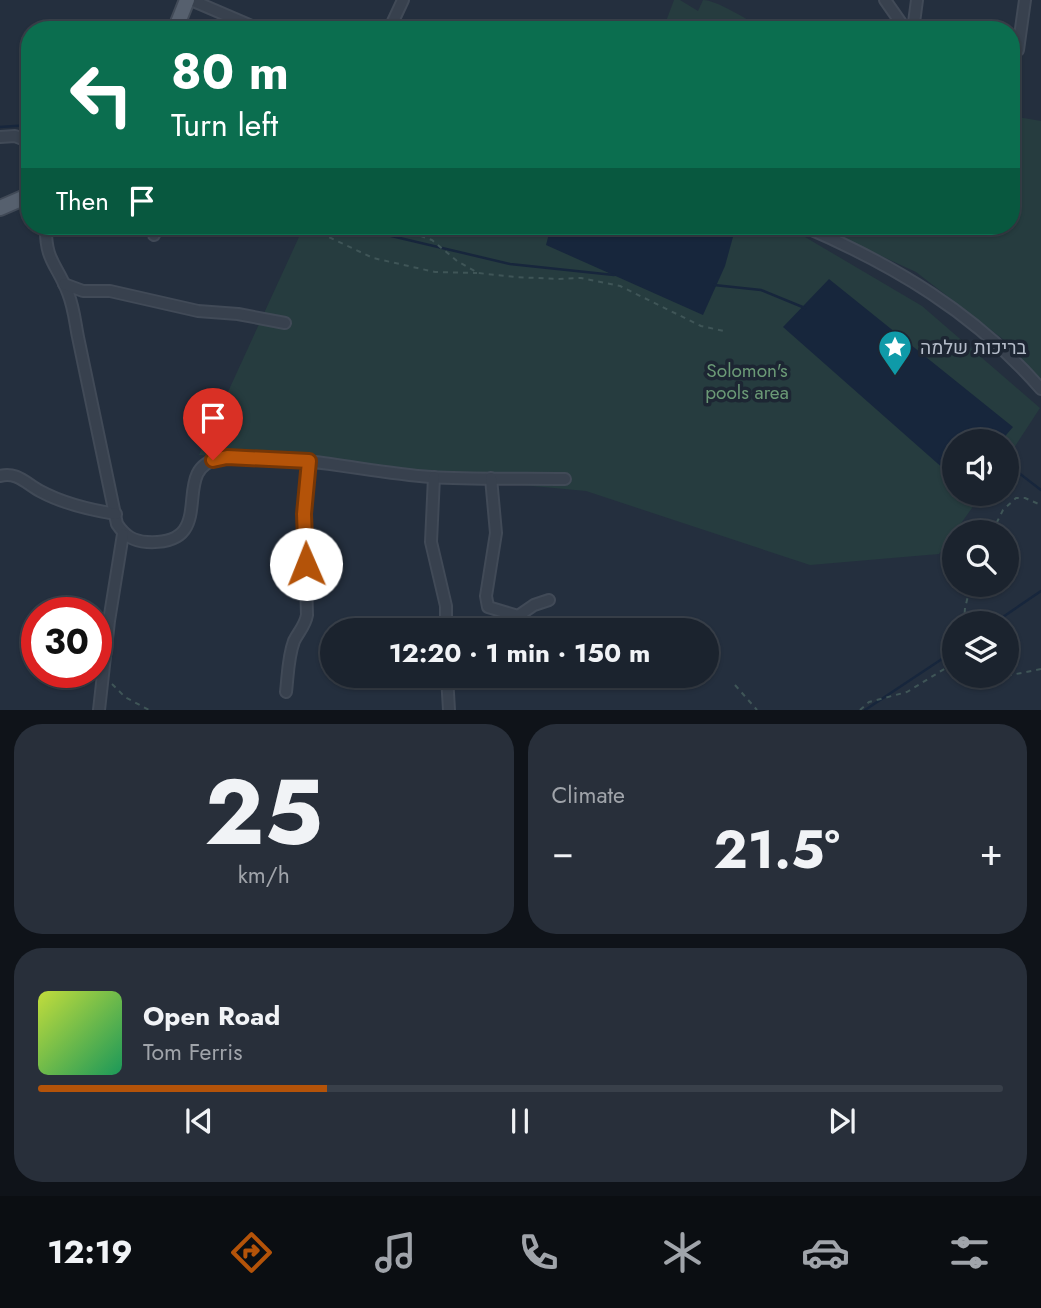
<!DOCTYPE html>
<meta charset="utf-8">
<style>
:root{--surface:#1b232e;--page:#282f3a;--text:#f1f3f6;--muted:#a0a4aa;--line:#39404a;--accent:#b45309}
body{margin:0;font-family:Jost,Heebo,sans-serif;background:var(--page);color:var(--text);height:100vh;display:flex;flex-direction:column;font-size:26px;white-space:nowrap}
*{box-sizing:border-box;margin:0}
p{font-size:23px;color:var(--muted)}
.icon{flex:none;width:38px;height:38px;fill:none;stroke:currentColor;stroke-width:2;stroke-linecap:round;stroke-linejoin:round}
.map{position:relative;height:710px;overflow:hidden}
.side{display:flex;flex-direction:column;gap:14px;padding:14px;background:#0f1319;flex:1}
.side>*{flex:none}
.banner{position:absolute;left:21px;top:21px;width:999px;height:214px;border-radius:28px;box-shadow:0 2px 5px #0004,0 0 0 2px var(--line);background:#0b6e4f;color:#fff;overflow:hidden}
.tools{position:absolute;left:942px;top:429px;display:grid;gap:14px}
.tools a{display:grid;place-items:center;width:77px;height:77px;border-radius:50%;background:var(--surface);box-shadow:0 2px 5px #0004,0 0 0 2px var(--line);font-size:35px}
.speed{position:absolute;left:21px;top:597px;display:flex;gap:14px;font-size:35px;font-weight:700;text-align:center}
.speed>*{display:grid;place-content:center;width:91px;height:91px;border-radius:50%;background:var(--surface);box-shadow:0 2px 5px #0004,0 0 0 2px var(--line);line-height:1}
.speed .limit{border:10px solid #d22;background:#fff;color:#111}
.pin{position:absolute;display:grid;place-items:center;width:60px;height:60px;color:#fff;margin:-72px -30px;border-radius:50% 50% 50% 0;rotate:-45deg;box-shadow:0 0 7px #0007}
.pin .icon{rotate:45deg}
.me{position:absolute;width:77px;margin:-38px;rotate:359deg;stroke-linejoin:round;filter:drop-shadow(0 0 5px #0008)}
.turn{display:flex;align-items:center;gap:24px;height:147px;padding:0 35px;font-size:32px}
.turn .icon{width:91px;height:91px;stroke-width:2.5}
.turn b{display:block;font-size:49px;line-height:60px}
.then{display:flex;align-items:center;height:66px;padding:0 35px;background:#0003;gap:14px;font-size:26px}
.big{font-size:52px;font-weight:700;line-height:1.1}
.side .widget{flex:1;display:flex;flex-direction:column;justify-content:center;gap:10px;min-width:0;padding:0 24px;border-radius:28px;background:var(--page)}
.side .dial{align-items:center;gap:0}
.dial b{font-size:91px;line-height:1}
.song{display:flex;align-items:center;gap:21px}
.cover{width:84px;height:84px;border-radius:10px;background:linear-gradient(135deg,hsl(70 70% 55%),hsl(150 70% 35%))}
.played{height:7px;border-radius:4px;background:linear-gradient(90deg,var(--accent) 30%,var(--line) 30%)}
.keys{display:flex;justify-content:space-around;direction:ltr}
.heat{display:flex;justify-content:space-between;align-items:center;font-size:38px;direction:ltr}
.side .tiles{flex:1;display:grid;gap:14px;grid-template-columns:1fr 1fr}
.widget:last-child{grid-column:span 2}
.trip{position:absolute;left:320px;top:618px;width:399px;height:70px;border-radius:35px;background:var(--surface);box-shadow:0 2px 5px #0004,0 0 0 2px var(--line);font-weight:700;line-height:70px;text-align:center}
.dock{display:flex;height:112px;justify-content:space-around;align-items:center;background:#0b0e12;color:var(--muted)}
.dock .icon{width:49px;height:49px}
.dock .on{color:var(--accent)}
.dock b{font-size:32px;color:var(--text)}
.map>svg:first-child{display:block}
.green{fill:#263c3f}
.water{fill:#17263c}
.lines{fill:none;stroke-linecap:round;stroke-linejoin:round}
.stream{stroke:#17263c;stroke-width:2.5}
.minor-casing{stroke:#414a57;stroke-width:14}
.major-casing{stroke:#414a57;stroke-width:18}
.path{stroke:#3f5557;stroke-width:2;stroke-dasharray:5 5;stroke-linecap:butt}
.minor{stroke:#38414e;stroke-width:10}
.major{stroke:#56606e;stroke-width:14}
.route-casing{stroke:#753606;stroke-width:18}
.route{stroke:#b45309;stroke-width:12}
.labels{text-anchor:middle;stroke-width:7;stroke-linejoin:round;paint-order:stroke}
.poi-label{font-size:19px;fill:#b4bcc9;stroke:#1d2633;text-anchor:start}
.park-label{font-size:19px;fill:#6b9a76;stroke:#1d2633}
</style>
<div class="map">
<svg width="1041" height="710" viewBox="0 0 1041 710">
<rect width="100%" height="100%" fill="#242f3e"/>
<g class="green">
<path d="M674,0H680L698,11L703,0C718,0 751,23 768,30H671L665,24Z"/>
<path d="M1012,116L1041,121V382L1004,340L916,272L816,226H1012Z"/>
<path d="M304,226H775L805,237L922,306L1040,408L1006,460V441H954V494H982L939,554L810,565L586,491L199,455Z"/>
</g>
<g class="water">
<path d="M551,226H736L725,266L703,315L546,245Z"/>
<path d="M829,279L1013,427L1001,441H954V478L783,327Z"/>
</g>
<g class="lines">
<g class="stream">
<path d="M0,127L30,125"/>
<path d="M349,226L510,264L614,275"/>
<path d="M714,285L761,290L805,308"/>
<path d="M1006,463L1041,490"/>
<path d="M994,623L1041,591"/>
<path d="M865,710L954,651"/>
</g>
<g class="minor-casing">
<g id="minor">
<path d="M191,0L261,30"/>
<path d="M885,0L906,30"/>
<path d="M389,30L403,0"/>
<path d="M913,30L917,0"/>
<path d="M1012,49L1018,50L1025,0"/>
<path d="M0,137L15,136L30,142"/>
<path d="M46,226C45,261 57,264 68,293C74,308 75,322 78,337L117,524C125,536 133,541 147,542C222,546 167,468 219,459C233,456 248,458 262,458C319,459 375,473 431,477C475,480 520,478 565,479"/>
<path d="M803,226C894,265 975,313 1041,389"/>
<path d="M132,230L134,226"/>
<path d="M154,235L157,226"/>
<path d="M64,284L83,291H110L198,311L238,314L285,323"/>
<path d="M0,476C16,471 27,484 40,491C64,504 90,510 116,514"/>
<path d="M434,477L431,542L446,606V630"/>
<path d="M491,478L496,533L486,596L488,607L518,616L534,605L549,600"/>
<path d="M447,676L449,710"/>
<path d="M286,692C288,675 288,657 294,641C299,631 305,626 307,615L304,514L309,461"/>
<path d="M99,710L109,621L123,534"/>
</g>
</g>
<g class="major-casing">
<g id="major">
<path d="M175,30L187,0"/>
<path d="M0,208L30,195"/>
</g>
</g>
<g class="path">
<path d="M318,226L316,231L373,258L435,272L477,273"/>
<path d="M392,226L432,240L457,261L478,273L515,277L558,279L581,278L620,286L701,326L724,331"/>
<path d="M992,532L1003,510L1016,498H1025L1041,505"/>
<path d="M964,623L965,608L971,584"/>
<path d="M997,676L1001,677L1041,669"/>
<path d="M112,684L125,697L149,710"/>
<path d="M735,685L757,710"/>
<path d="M860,710L869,702L907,692L954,663"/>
</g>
<use href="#minor" class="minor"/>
<use href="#major" class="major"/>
</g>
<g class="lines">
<g class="route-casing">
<path id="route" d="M213,460L227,457L309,461L304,514L306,564"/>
</g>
<use href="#route" class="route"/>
</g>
<defs>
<g id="sight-pin" transform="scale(1.75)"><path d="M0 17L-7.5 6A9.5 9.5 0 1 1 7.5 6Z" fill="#0f9aa8" stroke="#1d2633"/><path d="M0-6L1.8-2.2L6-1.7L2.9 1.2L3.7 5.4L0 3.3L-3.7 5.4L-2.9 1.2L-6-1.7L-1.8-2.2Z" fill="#fff"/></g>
</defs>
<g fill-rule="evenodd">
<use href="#sight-pin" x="895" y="347"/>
</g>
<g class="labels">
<g class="poi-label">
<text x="920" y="354">בריכות שלמה</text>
</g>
<g class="park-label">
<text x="747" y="377">Solomon's<tspan x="747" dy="22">pools area</tspan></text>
</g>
</g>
</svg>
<div class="tools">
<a><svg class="icon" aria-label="sound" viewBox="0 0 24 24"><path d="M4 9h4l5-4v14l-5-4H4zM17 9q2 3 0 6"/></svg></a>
<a><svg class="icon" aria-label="search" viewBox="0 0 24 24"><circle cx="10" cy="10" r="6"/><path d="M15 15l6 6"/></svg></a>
<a><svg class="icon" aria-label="layers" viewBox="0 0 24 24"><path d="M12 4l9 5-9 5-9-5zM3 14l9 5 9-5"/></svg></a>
</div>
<div class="speed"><div class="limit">30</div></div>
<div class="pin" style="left:213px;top:460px;background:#d93025"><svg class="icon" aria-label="arrive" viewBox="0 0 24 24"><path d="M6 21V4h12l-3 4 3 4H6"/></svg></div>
<svg class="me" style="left:306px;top:564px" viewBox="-20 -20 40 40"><circle r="19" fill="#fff"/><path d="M0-13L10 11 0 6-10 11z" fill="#b45309"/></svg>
<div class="trip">12:20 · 1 min · 150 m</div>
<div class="banner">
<div class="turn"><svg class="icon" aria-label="left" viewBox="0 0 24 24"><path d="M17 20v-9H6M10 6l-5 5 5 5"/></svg><div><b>80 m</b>Turn left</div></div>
<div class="then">Then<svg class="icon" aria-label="arrive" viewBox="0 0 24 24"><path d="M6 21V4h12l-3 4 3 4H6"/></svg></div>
</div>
</div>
<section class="side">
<div class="tiles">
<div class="widget dial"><b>25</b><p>km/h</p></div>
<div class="widget"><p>Climate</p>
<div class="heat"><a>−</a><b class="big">21.5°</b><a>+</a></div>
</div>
<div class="widget">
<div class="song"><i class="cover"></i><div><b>Open Road</b><p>Tom Ferris</p></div></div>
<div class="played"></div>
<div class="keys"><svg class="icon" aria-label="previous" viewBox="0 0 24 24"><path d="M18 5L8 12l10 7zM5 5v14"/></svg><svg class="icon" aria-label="pause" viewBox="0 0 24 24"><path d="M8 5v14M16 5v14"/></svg><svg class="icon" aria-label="next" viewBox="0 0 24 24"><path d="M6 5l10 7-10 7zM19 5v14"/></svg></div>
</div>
</div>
</section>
<nav class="dock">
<b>12:19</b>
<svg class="icon on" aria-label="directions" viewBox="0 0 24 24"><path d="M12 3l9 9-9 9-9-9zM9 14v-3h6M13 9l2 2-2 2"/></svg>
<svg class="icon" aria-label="music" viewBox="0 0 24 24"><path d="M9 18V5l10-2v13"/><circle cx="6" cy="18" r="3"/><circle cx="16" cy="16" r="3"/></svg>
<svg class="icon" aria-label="phone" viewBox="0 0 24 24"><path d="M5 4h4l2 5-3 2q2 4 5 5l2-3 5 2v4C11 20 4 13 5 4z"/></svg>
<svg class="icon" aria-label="climate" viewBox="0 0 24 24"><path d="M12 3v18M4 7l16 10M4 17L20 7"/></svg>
<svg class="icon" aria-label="car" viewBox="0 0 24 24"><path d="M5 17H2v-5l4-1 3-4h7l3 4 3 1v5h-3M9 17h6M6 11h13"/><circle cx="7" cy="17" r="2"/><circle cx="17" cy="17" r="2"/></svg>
<svg class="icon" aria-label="filters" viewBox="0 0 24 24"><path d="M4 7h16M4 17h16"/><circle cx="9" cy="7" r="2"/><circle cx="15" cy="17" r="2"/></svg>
</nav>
